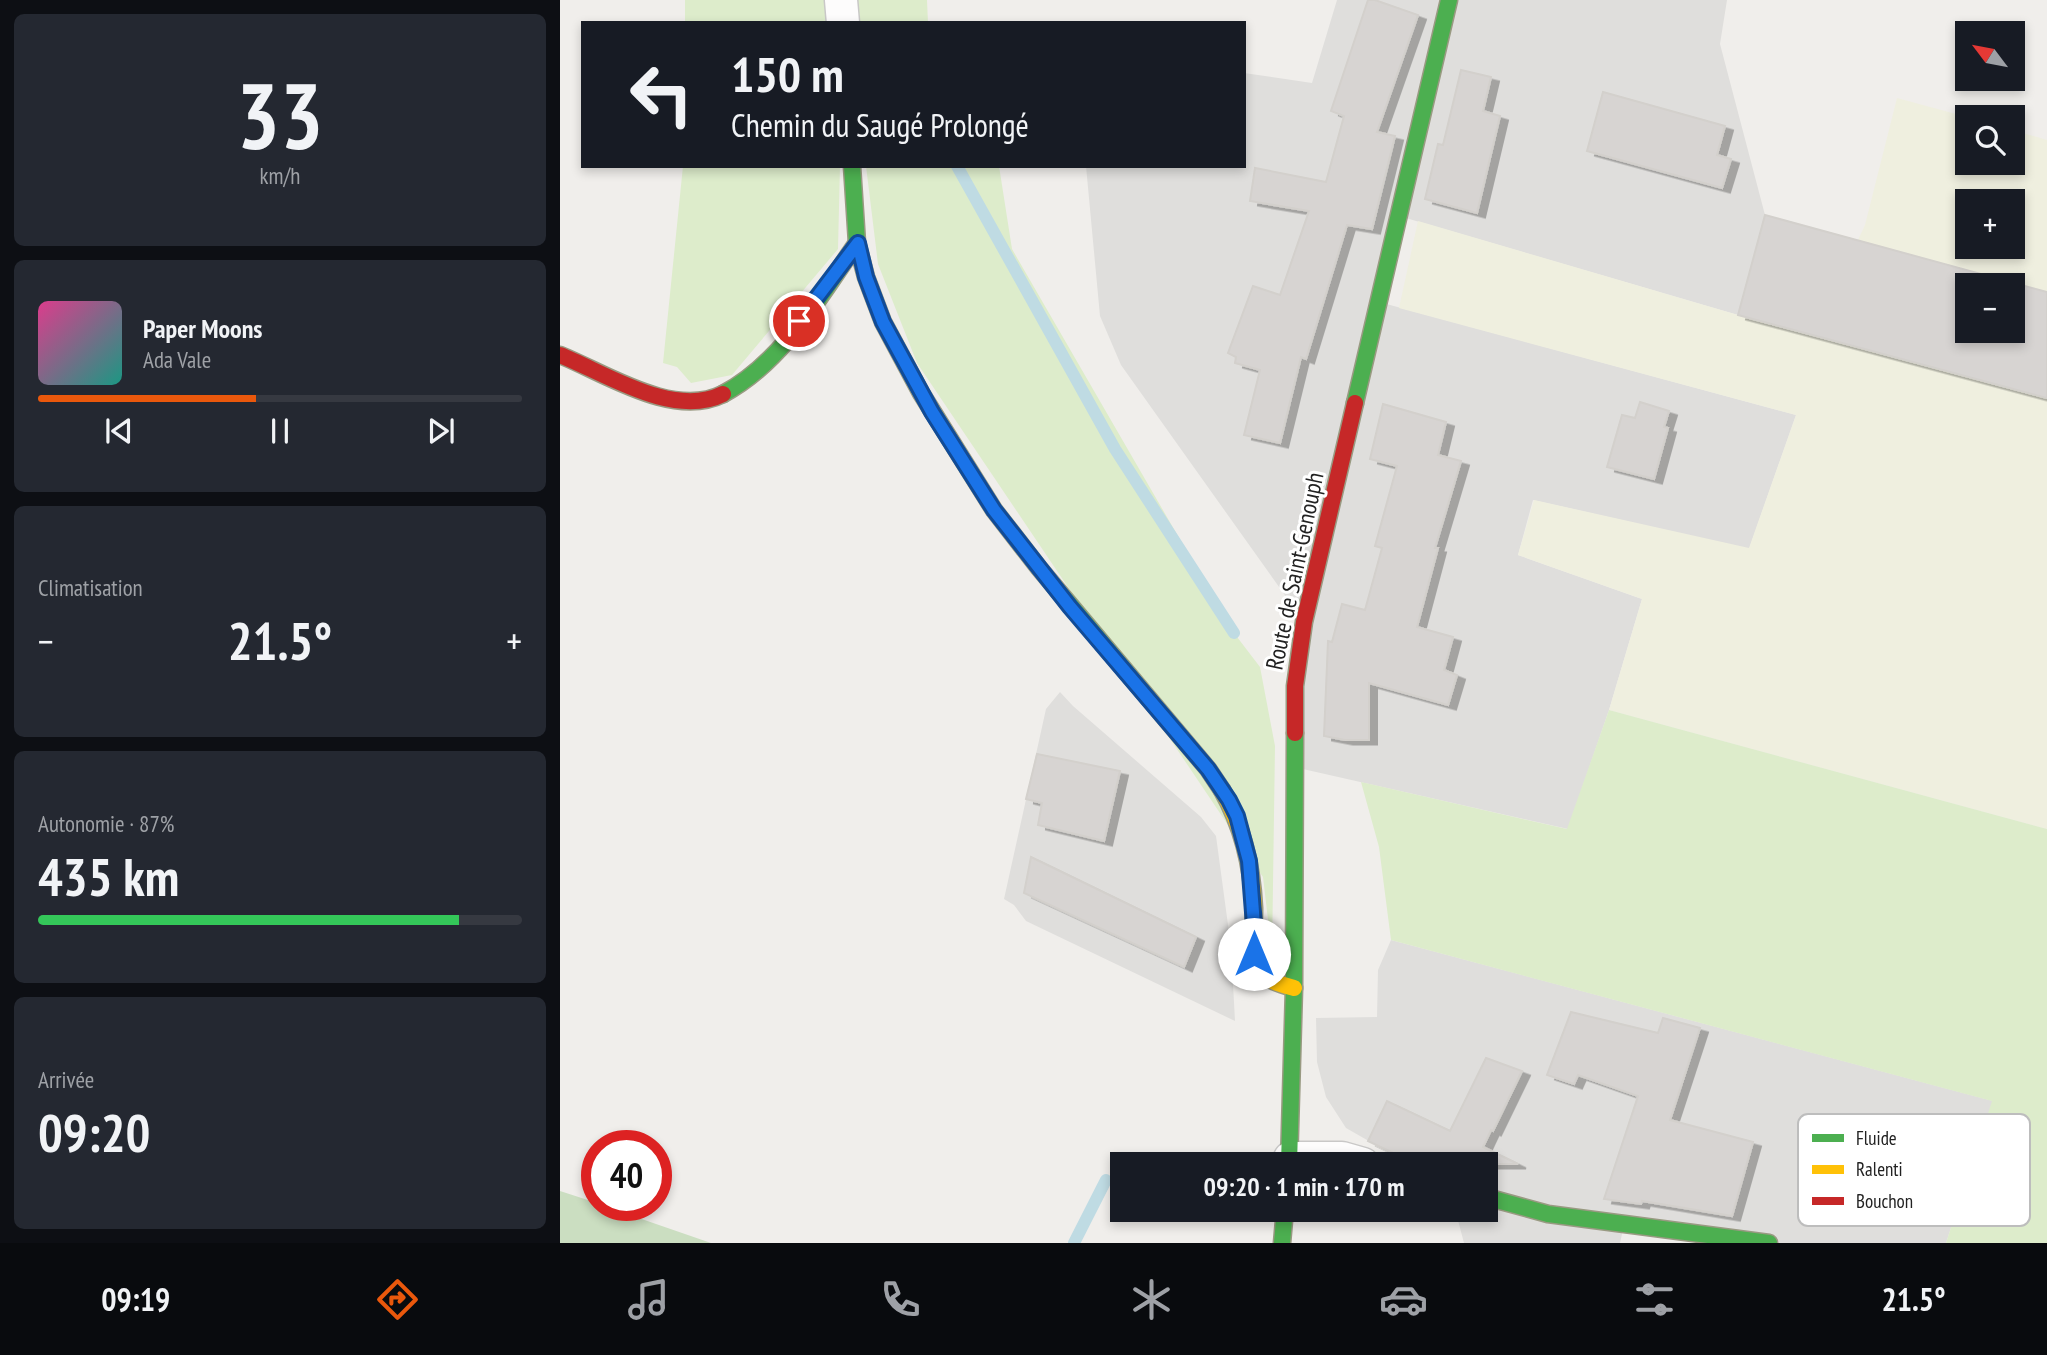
<!DOCTYPE html>
<html lang="fr">
<meta charset="utf-8">
<style>
:root{--surface:#171b24;--page:#242831;--text:#f1f3f6;--muted:#9ea1a6;--line:#363941;--accent:#ea580c}
body{margin:0;font-family:"PT Sans Narrow",sans-serif;background:var(--page);color:var(--text);height:100vh;display:flex;flex-direction:column;font-size:26px;white-space:nowrap}
*{box-sizing:border-box;margin:0}
p{font-size:23px;color:var(--muted)}
.icon{flex:none;width:38px;height:38px;fill:none;stroke:currentColor;stroke-width:2;stroke-linecap:round;stroke-linejoin:round}
.map{position:relative;flex:1;overflow:hidden}
.sheet{display:flex;flex-direction:column;gap:14px;padding:14px;background:#0d0f14;width:560px}
.sheet>*{flex:none}
.hud{position:absolute;left:21px;top:21px;width:665px;height:147px;border-radius:0px;box-shadow:0 4px 10px #0003;background:#171b24;color:var(--text);overflow:hidden}
.needle{width:46px;rotate:302deg}
.fabs{position:absolute;left:1395px;top:21px;display:grid;gap:14px}
.fabs a{display:grid;place-items:center;width:70px;height:70px;border-radius:0px;background:var(--surface);box-shadow:0 4px 10px #0003;font-size:35px}
.speed{position:absolute;left:21px;top:1130px;display:flex;gap:14px;font-size:35px;font-weight:700;text-align:center}
.speed>*{display:grid;place-content:center;width:91px;height:91px;border-radius:50%;background:var(--surface);box-shadow:0 4px 10px #0003;line-height:1}
.speed .limit{border:10px solid #d22;background:#fff;color:#111}
.pin{position:absolute;display:grid;place-items:center;width:60px;height:60px;color:#fff;margin:-30px;border:4px solid #fff;border-radius:50%;box-shadow:0 2px 7px #0007}
.me{position:absolute;width:77px;margin:-38px;rotate:0deg;stroke-linejoin:round;filter:drop-shadow(0 0 5px #0008)}
.turn{display:flex;align-items:center;gap:24px;height:147px;padding:0 35px;font-size:32px}
.turn .icon{width:91px;height:91px;stroke-width:2.5}
.turn b{display:block;font-size:49px;line-height:60px}
.big{font-size:52px;font-weight:700;line-height:1.1}
.sheet .tile{flex:1;display:flex;flex-direction:column;justify-content:center;gap:10px;min-width:0;padding:0 24px;border-radius:10px;background:var(--page)}
.sheet .dial{align-items:center;gap:0}
.dial b{font-size:91px;line-height:1}
.song{display:flex;align-items:center;gap:21px}
.cover{width:84px;height:84px;border-radius:10px;background:linear-gradient(135deg,hsl(330 70% 55%),hsl(170 70% 35%))}
.played{height:7px;border-radius:4px;background:linear-gradient(90deg,var(--accent) 45%,var(--line) 45%)}
.keys{display:flex;justify-content:space-around;direction:ltr}
.heat{display:flex;justify-content:space-between;align-items:center;font-size:38px;direction:ltr}
.charge{height:10px;border-radius:5px;background:linear-gradient(90deg,#34c759 87%,var(--line) 0)}
.trip{position:absolute;left:550px;top:1152px;width:388px;height:70px;border-radius:0px;background:var(--surface);box-shadow:0 4px 10px #0003;font-weight:700;line-height:70px;text-align:center}
.tabs{display:flex;height:112px;justify-content:space-around;align-items:center;background:#090b0e;color:var(--muted)}
.tabs .icon{width:49px;height:49px}
.tabs .on{color:var(--accent)}
.tabs b{font-size:32px;color:var(--text)}
main{display:flex;flex:1;min-height:0}
.map>svg:first-child{display:block}
.residential{fill:#dfdedc}
.farmland{fill:#efefdf;fill-rule:evenodd}
.grass{fill:#ddeccb}
.forest{fill:#cbdec1}
.lines{fill:none;stroke-linecap:round;stroke-linejoin:round}
.stream{stroke:#bfdbe3;stroke-width:12}
.building{fill:#d7d4d2;stroke:#d3d0cc;stroke-width:2;fill-rule:evenodd;filter:url(#shadow)}
.street-casing{stroke:#c9c8c7;stroke-width:35}
.fast-casing{stroke:#999a82;stroke-width:19}
.slow-casing{stroke:#999a82;stroke-width:19}
.jam-casing{stroke:#999a82;stroke-width:19}
.street{stroke:#fdfcfc;stroke-width:32}
.fast{stroke:#4caf50;stroke-width:16}
.slow{stroke:#ffc107;stroke-width:16}
.jam{stroke:#c62828;stroke-width:16}
.route-casing{stroke:#114b97;stroke-width:18}
.route{stroke:#1a73e8;stroke-width:12}
.labels{text-anchor:middle;stroke-width:6;stroke-linejoin:round;paint-order:stroke}
.street-label{font-size:24px;fill:#222;stroke:#fff}
.key{fill:#fff;stroke:#bdbdbd;stroke-width:2}
.key-label{font-size:19px;fill:#222}
</style>
<main>
<section class="sheet">
<div class="tile dial"><b>33</b><p>km/h</p></div>
<div class="tile">
<div class="song"><i class="cover"></i><div><b>Paper Moons</b><p>Ada Vale</p></div></div>
<div class="played"></div>
<div class="keys"><svg class="icon" aria-label="previous" viewBox="0 0 24 24"><path d="M18 5L8 12l10 7zM5 5v14"/></svg><svg class="icon" aria-label="pause" viewBox="0 0 24 24"><path d="M8 5v14M16 5v14"/></svg><svg class="icon" aria-label="next" viewBox="0 0 24 24"><path d="M6 5l10 7-10 7zM19 5v14"/></svg></div>
</div>
<div class="tile"><p>Climatisation</p>
<div class="heat"><a>−</a><b class="big">21.5°</b><a>+</a></div>
</div>
<div class="tile"><p>Autonomie · 87%</p><b class="big">435 km</b><div class="charge"></div></div>
<div class="tile"><p>Arrivée</p><b class="big">09:20</b></div>
</section>
<div class="map">
<svg width="1487" height="1243" viewBox="0 0 1487 1243">
<defs>
<filter id="shadow"><feDropShadow dx="8" dy="4.5" stdDeviation="0" flood-color="#0004"/></filter>
</defs>
<rect width="100%" height="100%" fill="#f0eeeb"/>
<g class="residential">
<path d="M777,0H1167L1160,44L1205,215L1178,315L839,216L819,302L1236,415L1189,549L973,500L958,555L1082,599L1049,710L1008,829L734,767L744,622L561,365L540,316L526,166H684V73L752,83Z"/>
<path d="M500,692L513,706L641,817L656,836L671,947L675,1021L466,921L454,905L444,899L486,709Z"/>
<path d="M831,940L1433,1101L1386,1243H1209L1064,1225L1060,1243H904L895,1209H926V1164H849L786,1128L766,1097L757,1062L756,1018L817,1017L818,970Z"/>
</g>
<path class="farmland" d="M1337,98L1407,117V163H1452L1453,130L1487,140V829L1049,710L1082,599L958,555L974,500L1189,548L1236,415L839,308L858,221L1178,315L1205,215L1298,240L1305,225ZM1407,201H1452V247H1407ZM1407,285H1452V331H1407Z"/>
<g class="grass">
<path d="M125,0H270L271,23H125Z"/>
<path d="M295,0H367L368,23H297Z"/>
<path d="M123,166H280L278,249L172,375L131,383L117,367L103,363Z"/>
<path d="M306,166H439L452,249L674,633L700,667L715,746L712,954L703,877L357,363L318,264Z"/>
<path d="M1049,710L1487,829V1243H1386L1432,1101L831,940L819,847L801,782L1007,829Z"/>
</g>
<path class="forest" d="M0,1191L37,1203V1206H44L151,1243H0Z"/>
<g class="lines">
<g class="stream">
<path d="M397,166L555,449L674,633"/>
<path d="M514,1243L546,1180"/>
</g>
</g>
<g class="building">
<path d="M808,0H815L858,15L817,132L835,136L812,229L787,225L746,359L741,357L720,443L684,435L700,370L675,363L676,357L668,353L693,286L720,295L749,211L690,201L695,168L766,182L784,116L771,111Z"/>
<path d="M901,70L931,77L923,111L940,116L917,213L865,199L878,144L883,145Z"/>
<path d="M1043,92L1165,126L1157,155L1171,159L1162,188L1027,151Z"/>
<path d="M1205,215L1487,292V398L1178,315ZM1407,285H1452V331H1407Z"/>
<path d="M1080,402L1109,411L1104,427L1108,428L1094,479L1047,467L1062,415L1075,418Z"/>
<path d="M823,404L886,422L878,455L901,461L875,548H878L857,627L893,637L884,670L897,675L888,705L809,683V740H785L764,736L768,641L772,642L782,604L805,610L822,548L815,546L837,466L810,459Z"/>
<path d="M477,754L560,771L544,841L478,825L482,803L466,799Z"/>
<path d="M471,857L636,937L624,967L464,893Z"/>
<path d="M1011,1012L1098,1033L1103,1018L1140,1028L1110,1120L1193,1142L1172,1216L1082,1201L1081,1204L1044,1199L1078,1096L1018,1075L1014,1084L987,1075Z"/>
<path d="M926,1058L962,1071L933,1131L931,1130L923,1147L958,1164H856L808,1141L827,1101L890,1131Z"/>
</g>
<g class="lines">
<g class="street-casing">
<g id="street">
<path d="M281,0L283,23"/>
<path d="M730,1158H782L803,1164"/>
</g>
</g>
<g class="fast-casing">
<g id="fast">
<path d="M292,166L297,243L306,277L323,322L361,393L434,510L479,568L648,769L662,790"/>
<path d="M163,394C222,363 260,296 297,243"/>
<path d="M795,403L889,0"/>
<path d="M729,1164L734,988L735,733"/>
<path d="M926,1197L988,1214L1209,1243"/>
<path d="M722,1243L725,1209"/>
</g>
</g>
<g class="slow-casing">
<path id="slow" d="M662,790C683,827 692,865 694,908C694,927 691,949 699,967C706,981 719,984 734,988"/>
</g>
<g class="jam-casing">
<g id="jam">
<path d="M0,355C45,373 113,419 163,394"/>
<path d="M735,733V686L744,622L795,403"/>
</g>
</g>
<use href="#street" class="street"/>
<use href="#fast" class="fast"/>
<use href="#slow" class="slow"/>
<use href="#jam" class="jam"/>
</g>
<g class="lines">
<g class="route-casing">
<path id="route" d="M239,321L298,243L306,277L323,322L372,412L434,510L510,607L648,769L669,800L677,816L689,861L694,925V954"/>
</g>
<use href="#route" class="route"/>
</g>
<g class="labels">
<g class="street-label">
<text transform="translate(735 571) rotate(-78)" y="8">Route de Saint-Genouph</text>
</g>
</g>
<rect x="1238" y="1114" width="232" height="112" rx="10" class="key"/>
<rect x="1252" y="1134" width="32" height="8" fill="#4caf50"/>
<rect x="1252" y="1165" width="32" height="9" fill="#ffc107"/>
<rect x="1252" y="1197" width="32" height="8" fill="#c62828"/>
<g class="key-label">
<text x="1296" y="1145">Fluide</text>
<text x="1296" y="1176">Ralenti</text>
<text x="1296" y="1208">Bouchon</text>
</g>
</svg>
<div class="fabs">
<a><svg class="needle" viewBox="-14 -14 28 28"><path d="M0-13l5 13h-10z" fill="#e53935"/><path d="M0 13l5-13h-10z" fill="#9ea1a6"/></svg></a>
<a><svg class="icon" aria-label="search" viewBox="0 0 24 24"><circle cx="10" cy="10" r="6"/><path d="M15 15l6 6"/></svg></a>
<a>+</a>
<a>−</a>
</div>
<div class="speed"><div class="limit">40</div></div>
<div class="pin" style="left:239px;top:321px;background:#d93025"><svg class="icon" aria-label="arrive" viewBox="0 0 24 24"><path d="M6 21V4h12l-3 4 3 4H6"/></svg></div>
<svg class="me" style="left:694px;top:954px" viewBox="-20 -20 40 40"><circle r="19" fill="#fff"/><path d="M0-13L10 11 0 6-10 11z" fill="#1a73e8"/></svg>
<div class="trip">09:20 · 1 min · 170 m</div>
<div class="hud">
<div class="turn"><svg class="icon" aria-label="left" viewBox="0 0 24 24"><path d="M17 20v-9H6M10 6l-5 5 5 5"/></svg><div><b>150 m</b>Chemin du Saugé Prolongé</div></div>
</div>
</div>
</main>
<nav class="tabs">
<b>09:19</b>
<svg class="icon on" aria-label="directions" viewBox="0 0 24 24"><path d="M12 3l9 9-9 9-9-9zM9 14v-3h6M13 9l2 2-2 2"/></svg>
<svg class="icon" aria-label="music" viewBox="0 0 24 24"><path d="M9 18V5l10-2v13"/><circle cx="6" cy="18" r="3"/><circle cx="16" cy="16" r="3"/></svg>
<svg class="icon" aria-label="phone" viewBox="0 0 24 24"><path d="M5 4h4l2 5-3 2q2 4 5 5l2-3 5 2v4C11 20 4 13 5 4z"/></svg>
<svg class="icon" aria-label="climate" viewBox="0 0 24 24"><path d="M12 3v18M4 7l16 10M4 17L20 7"/></svg>
<svg class="icon" aria-label="car" viewBox="0 0 24 24"><path d="M5 17H2v-5l4-1 3-4h7l3 4 3 1v5h-3M9 17h6M6 11h13"/><circle cx="7" cy="17" r="2"/><circle cx="17" cy="17" r="2"/></svg>
<svg class="icon" aria-label="filters" viewBox="0 0 24 24"><path d="M4 7h16M4 17h16"/><circle cx="9" cy="7" r="2"/><circle cx="15" cy="17" r="2"/></svg>
<b>21.5°</b>
</nav>
